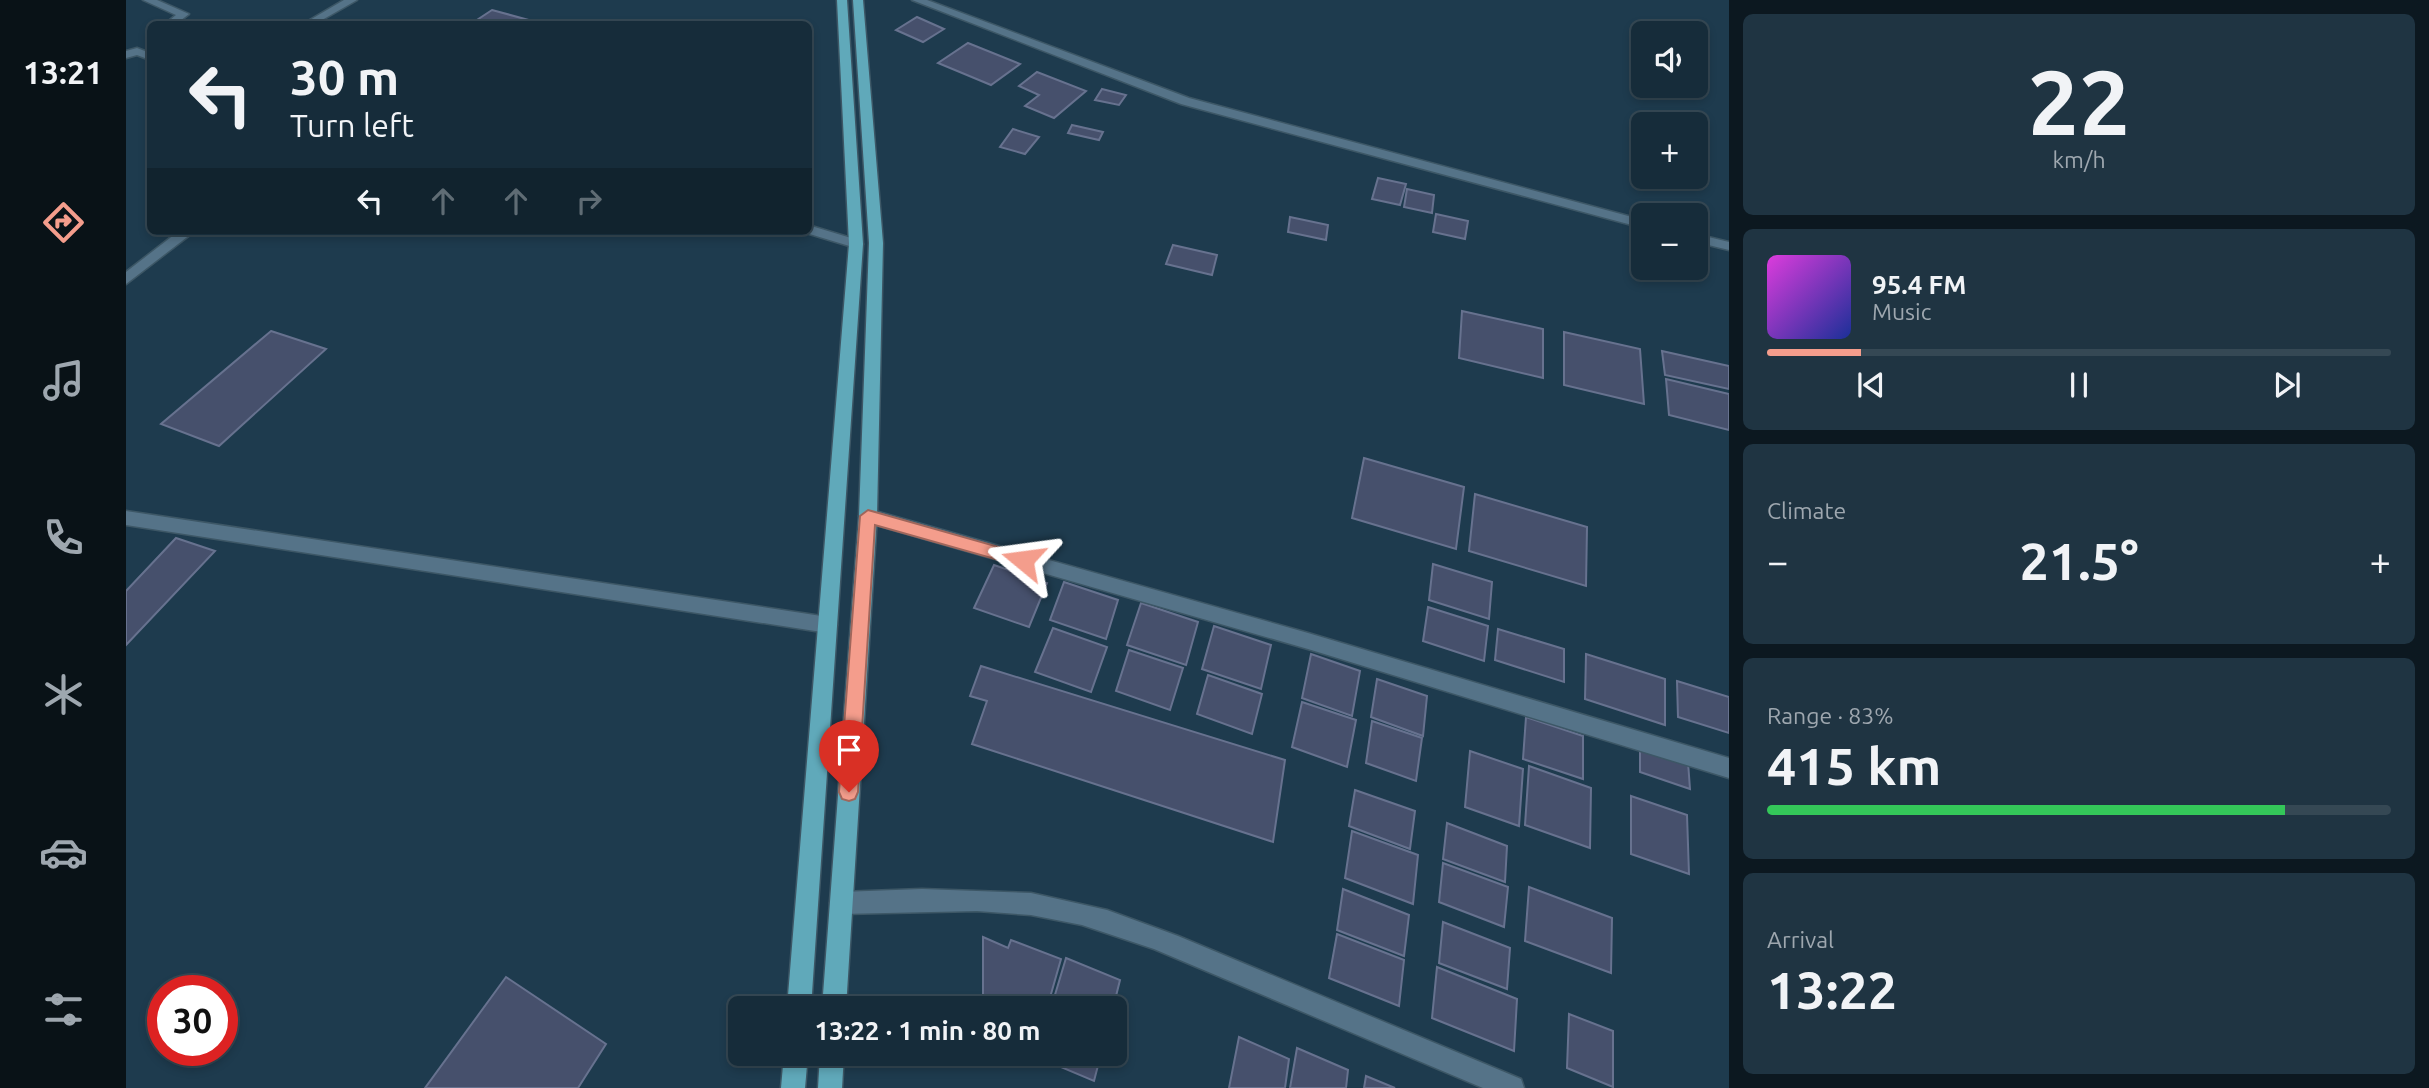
<!DOCTYPE html>
<meta charset="utf-8">
<style>
:root{--surface:#162c3a;--page:#1f3442;--text:#f1f3f6;--muted:#9ea7af;--line:#354854;--accent:#f49d8c}
body{margin:0;font-family:Ubuntu,sans-serif;background:var(--page);color:var(--text);height:100vh;display:flex;flex-direction:column;font-size:26px;white-space:nowrap}
*{box-sizing:border-box;margin:0}
p{font-size:23px;color:var(--muted)}
.icon{flex:none;width:38px;height:38px;fill:none;stroke:currentColor;stroke-width:2;stroke-linecap:round;stroke-linejoin:round}
.map{position:relative;flex:1;overflow:hidden}
.drawer{display:flex;flex-direction:column;gap:14px;padding:14px;background:#0c1820;width:700px}
.drawer>*{flex:none}
.top-card{position:absolute;left:21px;top:21px;width:665px;height:214px;border-radius:10px;box-shadow:0 4px 10px #0003,0 0 0 2px var(--line);background:#162c3a;color:var(--text);overflow:hidden}
.tools{position:absolute;left:1505px;top:21px;display:grid;gap:14px}
.tools a{display:grid;place-items:center;width:77px;height:77px;border-radius:10px;background:var(--surface);box-shadow:0 4px 10px #0003,0 0 0 2px var(--line);font-size:35px}
.speed{position:absolute;left:21px;top:975px;display:flex;gap:14px;font-size:35px;font-weight:700;text-align:center}
.speed>*{display:grid;place-content:center;width:91px;height:91px;border-radius:50%;background:var(--surface);box-shadow:0 4px 10px #0003,0 0 0 2px var(--line);line-height:1}
.speed .limit{border:10px solid #d22;background:#fff;color:#111}
.pin{position:absolute;display:grid;place-items:center;width:60px;height:60px;color:#fff;margin:-72px -30px;border-radius:50% 50% 50% 0;rotate:-45deg;box-shadow:0 0 7px #0007}
.pin .icon{rotate:45deg}
.me{position:absolute;width:77px;margin:-38px;rotate:286deg;stroke-linejoin:round;filter:drop-shadow(0 0 5px #0008)}
.turn{display:flex;align-items:center;gap:24px;height:147px;padding:0 28px;font-size:32px}
.turn .icon{width:91px;height:91px;stroke-width:2.5}
.turn b{display:block;font-size:49px;line-height:60px}
.lanes{display:flex;align-items:center;height:66px;padding:0 28px;background:#0003;justify-content:center;gap:35px;direction:ltr}
.lanes .off{opacity:.35}
.big{font-size:52px;font-weight:700;line-height:1.1}
.drawer .tile{flex:1;display:flex;flex-direction:column;justify-content:center;gap:10px;min-width:0;padding:0 24px;border-radius:10px;background:var(--page)}
.drawer .dial{align-items:center;gap:0}
.dial b{font-size:91px;line-height:1}
.song{display:flex;align-items:center;gap:21px}
.cover{width:84px;height:84px;border-radius:10px;background:linear-gradient(135deg,hsl(300 70% 55%),hsl(230 70% 35%))}
.played{height:7px;border-radius:4px;background:linear-gradient(90deg,var(--accent) 15%,var(--line) 15%)}
.keys{display:flex;justify-content:space-around;direction:ltr}
.heat{display:flex;justify-content:space-between;align-items:center;font-size:38px;direction:ltr}
.charge{height:10px;border-radius:5px;background:linear-gradient(90deg,#34c759 83%,var(--line) 0)}
.trip{position:absolute;left:602px;top:996px;width:399px;height:70px;border-radius:10px;background:var(--surface);box-shadow:0 4px 10px #0003,0 0 0 2px var(--line);font-weight:700;line-height:70px;text-align:center}
main{display:flex;flex:1;min-height:0}
.tab-bar{display:flex;flex-direction:column;width:126px;justify-content:space-around;align-items:center;background:#091217;color:var(--muted)}
.tab-bar .icon{width:49px;height:49px}
.tab-bar .active{color:var(--accent)}
.tab-bar b{font-size:32px;color:var(--text)}
.map>svg:first-child{display:block}
.building{fill:#46506c;stroke:#67728f;stroke-width:2}
.lines{fill:none;stroke-linecap:round;stroke-linejoin:round}
.minor-casing{stroke:#3d5766;stroke-width:3}
.major-casing{stroke:#3d5766;stroke-width:3}
.minor{fill:#557388;fill-rule:evenodd}
.major{fill:#60a9ba;fill-rule:evenodd}
.route{fill:#f49d8c;stroke:#9f665b;stroke-width:2}
</style>
<main>
<nav class="tab-bar">
<b>13:21</b>
<svg class="icon active" aria-label="directions" viewBox="0 0 24 24"><path d="M12 3l9 9-9 9-9-9zM9 14v-3h6M13 9l2 2-2 2"/></svg>
<svg class="icon" aria-label="music" viewBox="0 0 24 24"><path d="M9 18V5l10-2v13"/><circle cx="6" cy="18" r="3"/><circle cx="16" cy="16" r="3"/></svg>
<svg class="icon" aria-label="phone" viewBox="0 0 24 24"><path d="M5 4h4l2 5-3 2q2 4 5 5l2-3 5 2v4C11 20 4 13 5 4z"/></svg>
<svg class="icon" aria-label="climate" viewBox="0 0 24 24"><path d="M12 3v18M4 7l16 10M4 17L20 7"/></svg>
<svg class="icon" aria-label="car" viewBox="0 0 24 24"><path d="M5 17H2v-5l4-1 3-4h7l3 4 3 1v5h-3M9 17h6M6 11h13"/><circle cx="7" cy="17" r="2"/><circle cx="17" cy="17" r="2"/></svg>
<svg class="icon" aria-label="filters" viewBox="0 0 24 24"><path d="M4 7h16M4 17h16"/><circle cx="9" cy="7" r="2"/><circle cx="15" cy="17" r="2"/></svg>
</nav>
<div class="map">
<svg width="1603" height="1088" viewBox="0 0 1603 1088">
<rect width="100%" height="100%" fill="#1e3b4e"/>
<g class="building">
<path d="M366,10L410,22L345,24Z"/>
<path d="M791,17L818,29L797,42L770,30Z"/>
<path d="M842,43L894,64L865,85L812,63Z"/>
<path d="M911,72L960,91L928,118L899,106L913,95L893,86Z"/>
<path d="M976,89L1000,95L993,105L969,100Z"/>
<path d="M946,125L977,132L973,140L942,133Z"/>
<path d="M887,129L913,137L899,154L874,147Z"/>
<path d="M1252,178L1280,184L1274,205L1246,199Z"/>
<path d="M1281,189L1308,195L1306,213L1278,207Z"/>
<path d="M1310,214L1342,221L1339,239L1307,232Z"/>
<path d="M1164,217L1202,225L1200,240L1162,232Z"/>
<path d="M1047,245L1091,255L1086,275L1040,264Z"/>
<path d="M1336,311L1417,329V378L1333,358Z"/>
<path d="M145,331L200,349L93,446L35,424Z"/>
<path d="M1438,332L1514,349L1518,404L1438,385Z"/>
<path d="M1536,351L1603,366V389L1539,375Z"/>
<path d="M1540,379L1603,394V430L1543,415Z"/>
<path d="M1238,458L1338,487L1330,549L1226,518Z"/>
<path d="M1349,494L1461,527L1460,586L1343,551Z"/>
<path d="M50,538L89,551L0,645V591Z"/>
<path d="M1307,564L1366,582L1363,619L1303,600Z"/>
<path d="M868,565L921,583L903,627L848,608Z"/>
<path d="M938,582L992,600L980,639L924,620Z"/>
<path d="M1015,603L1072,622L1060,665L1001,645Z"/>
<path d="M1302,607L1362,626L1358,661L1297,641Z"/>
<path d="M1088,626L1145,645L1135,689L1076,669Z"/>
<path d="M927,628L981,647L965,692L909,672Z"/>
<path d="M1372,629L1438,649V682L1369,660Z"/>
<path d="M1003,650L1057,668L1044,710L990,691Z"/>
<path d="M1185,654L1234,671L1226,716L1176,698Z"/>
<path d="M1460,654L1539,679V725L1459,699Z"/>
<path d="M855,666L1159,760L1147,842L846,744L861,701L844,696Z"/>
<path d="M1082,675L1136,694L1126,734L1071,714Z"/>
<path d="M1251,679L1301,696L1297,736L1245,717Z"/>
<path d="M1551,681L1603,697V733L1552,717Z"/>
<path d="M1176,702L1230,720L1221,767L1166,747Z"/>
<path d="M1400,717L1457,736V779L1397,759Z"/>
<path d="M1246,721L1296,738L1290,781L1240,763Z"/>
<path d="M1514,745L1562,762L1564,789L1514,772Z"/>
<path d="M1344,751L1397,769L1393,826L1339,807Z"/>
<path d="M1403,766L1465,788L1464,848L1399,825Z"/>
<path d="M1229,790L1289,811L1284,849L1223,826Z"/>
<path d="M1505,796L1561,815L1563,874L1505,854Z"/>
<path d="M1321,823L1381,846L1379,882L1317,859Z"/>
<path d="M1226,831L1292,855L1287,904L1219,878Z"/>
<path d="M1317,863L1382,887L1378,927L1313,902Z"/>
<path d="M1403,887L1486,918L1485,973L1399,941Z"/>
<path d="M1217,889L1283,915L1278,956L1211,930Z"/>
<path d="M1317,922L1384,948L1381,989L1313,963Z"/>
<path d="M1211,934L1278,960L1273,1006L1203,978Z"/>
<path d="M857,937L882,948L885,940L935,959L921,1008H857Z"/>
<path d="M940,958L994,980L987,1008H925Z"/>
<path d="M1311,967L1391,999L1388,1051L1306,1018Z"/>
<path d="M380,977L480,1044L452,1088H299Z"/>
<path d="M1443,1014L1487,1031V1087L1441,1068Z"/>
<path d="M1113,1037L1163,1059L1159,1088H1103Z"/>
<path d="M1171,1048L1222,1070L1220,1088H1164Z"/>
<path d="M912,1054H975L968,1081L911,1057Z"/>
<path d="M1240,1076L1269,1088H1238Z"/>
</g>
<g class="lines">
<g class="minor-casing">
<g id="minor">
<path d="M17,0H31L63,14L50,24H39L50,15Z"/>
<path d="M218,0H231L189,24H177Z"/>
<path d="M786,0H801L1063,98L1517,220V228L1055,104Z"/>
<path d="M11,48L24,53V60L11,55L0,58V51Z"/>
<path d="M682,225L735,241L737,244L730,248L677,232L682,231Z"/>
<path d="M53,231H69L0,284V272Z"/>
<path d="M1570,234L1603,242V250L1570,242Z"/>
<path d="M742,509L1182,633L1603,758V778L1182,649L736,521L733,516L736,511Z"/>
<path d="M0,511L702,617L709,619L711,625L709,631L702,633L0,525Z"/>
<path d="M796,889L905,893L981,910L1052,936L1395,1079L1398,1088H1357L1028,949L956,925L905,915L851,911L715,914L707,911L704,903L707,895L715,892Z"/>
</g>
</g>
<g class="major-casing">
<g id="major">
<path d="M711,0H721L737,244L685,1008H661L723,244Z"/>
<path d="M727,0H737L757,243L751,516L720,1008H696L733,516L743,243Z"/>
<path d="M658,1054H682L679,1088H655Z"/>
<path d="M694,1054H718L716,1088H692Z"/>
</g>
</g>
<use href="#minor" class="minor"/>
<use href="#major" class="major"/>
</g>
<path class="route" d="M742,510L897,554L905,560L897,567L749,525L732,792L729,799L723,801L716,799L713,792L734,516Z"/>
</svg>
<div class="tools">
<a><svg class="icon" aria-label="sound" viewBox="0 0 24 24"><path d="M4 9h4l5-4v14l-5-4H4zM17 9q2 3 0 6"/></svg></a>
<a>+</a>
<a>−</a>
</div>
<div class="speed"><div class="limit">30</div></div>
<div class="pin" style="left:723px;top:792px;background:#d93025"><svg class="icon" aria-label="arrive" viewBox="0 0 24 24"><path d="M6 21V4h12l-3 4 3 4H6"/></svg></div>
<svg class="me" style="left:897px;top:560px" viewBox="-20 -20 40 40"><path d="M0-17L14 15 0 8-14 15z" fill="#f49d8c" stroke="#fff" stroke-width="4"/></svg>
<div class="trip">13:22 · 1 min · 80 m</div>
<div class="top-card">
<div class="turn"><svg class="icon" aria-label="left" viewBox="0 0 24 24"><path d="M17 20v-9H6M10 6l-5 5 5 5"/></svg><div><b>30 m</b>Turn left</div></div>
<div class="lanes"><svg class="icon" aria-label="left" viewBox="0 0 24 24"><path d="M17 20v-9H6M10 6l-5 5 5 5"/></svg><svg class="icon off" aria-label="ahead" viewBox="0 0 24 24"><path d="M12 20V5M6 11l6-6 6 6"/></svg><svg class="icon off" aria-label="ahead" viewBox="0 0 24 24"><path d="M12 20V5M6 11l6-6 6 6"/></svg><svg class="icon off" aria-label="right" viewBox="0 0 24 24"><path d="M7 20v-9h11M14 6l5 5-5 5"/></svg></div>
</div>
</div>
<section class="drawer">
<div class="tile dial"><b>22</b><p>km/h</p></div>
<div class="tile">
<div class="song"><i class="cover"></i><div><b>95.4 FM</b><p>Music</p></div></div>
<div class="played"></div>
<div class="keys"><svg class="icon" aria-label="previous" viewBox="0 0 24 24"><path d="M18 5L8 12l10 7zM5 5v14"/></svg><svg class="icon" aria-label="pause" viewBox="0 0 24 24"><path d="M8 5v14M16 5v14"/></svg><svg class="icon" aria-label="next" viewBox="0 0 24 24"><path d="M6 5l10 7-10 7zM19 5v14"/></svg></div>
</div>
<div class="tile"><p>Climate</p>
<div class="heat"><a>−</a><b class="big">21.5°</b><a>+</a></div>
</div>
<div class="tile"><p>Range · 83%</p><b class="big">415 km</b><div class="charge"></div></div>
<div class="tile"><p>Arrival</p><b class="big">13:22</b></div>
</section>
</main>
